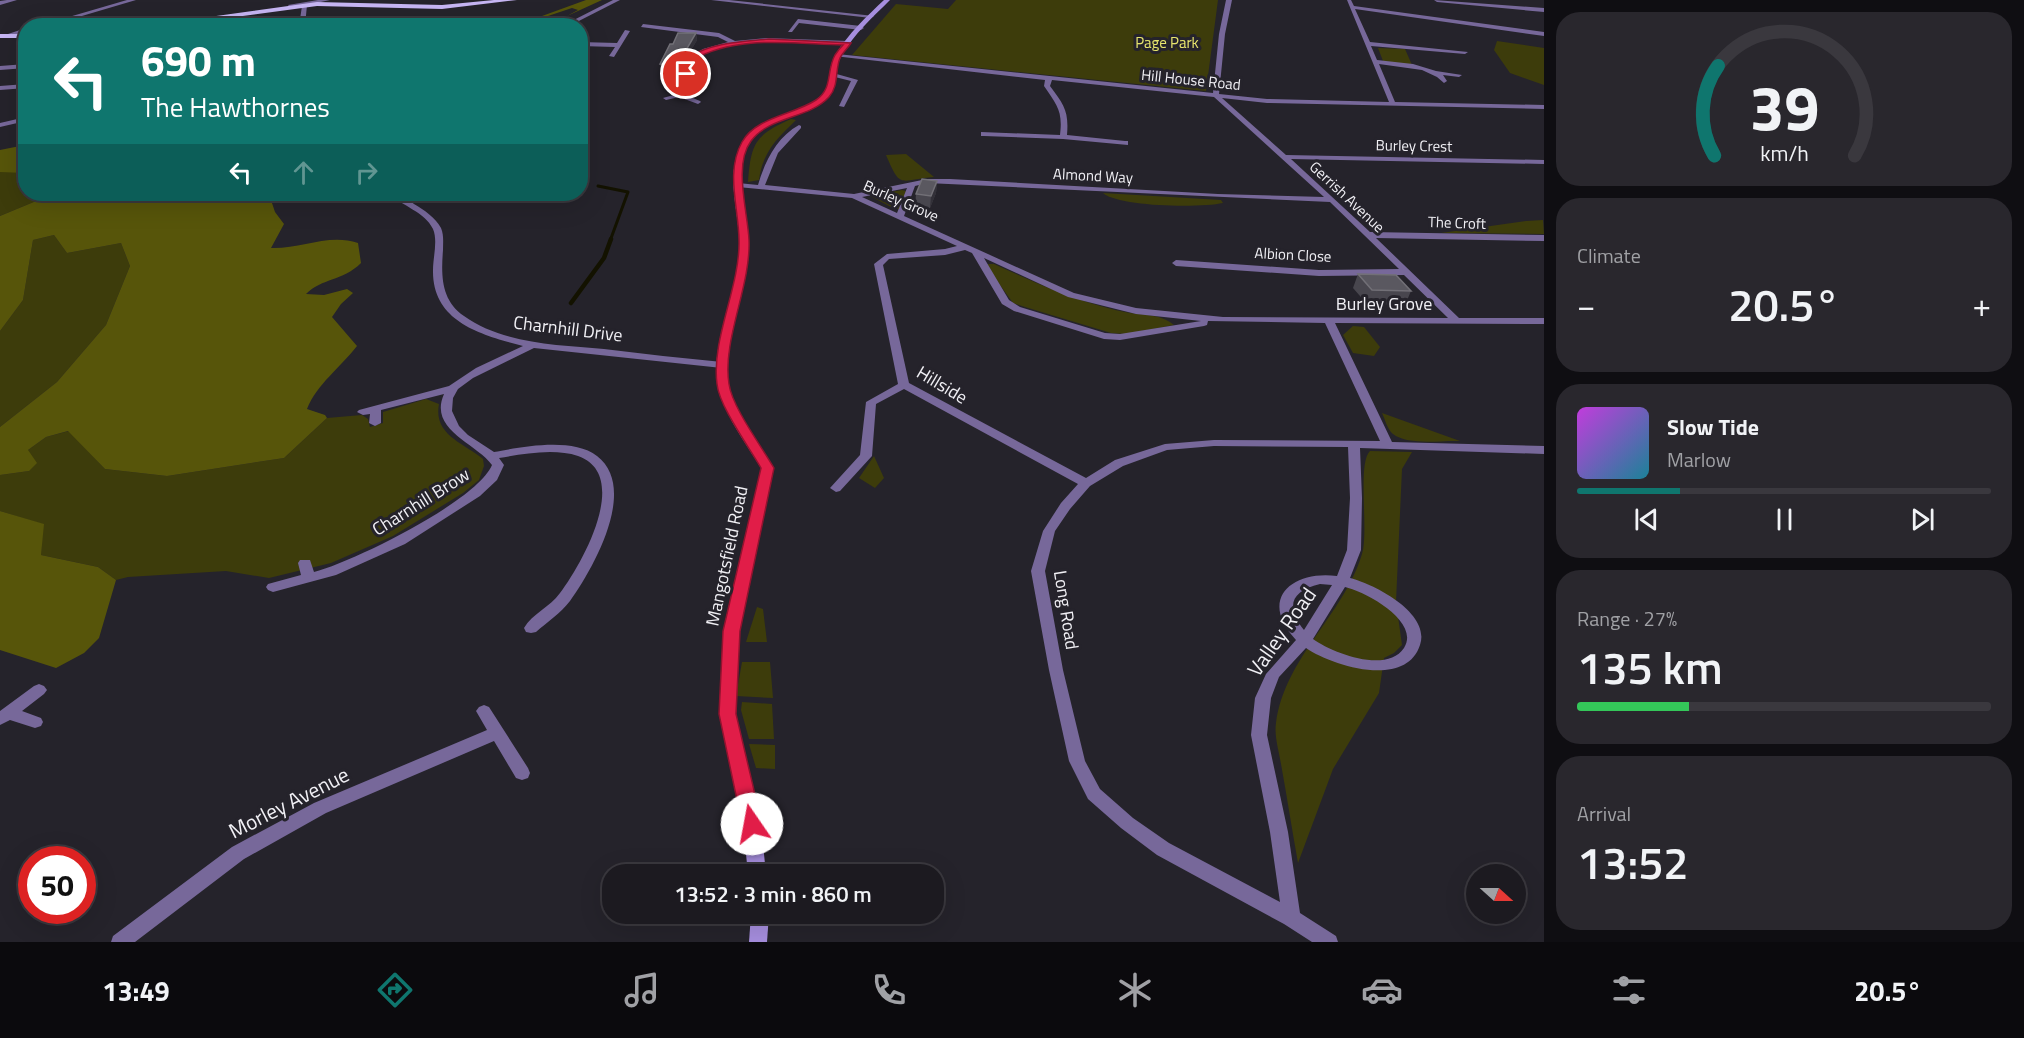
<!DOCTYPE html>
<meta charset="utf-8">
<style>
:root{--surface:#1c1a20;--page:#29272d;--text:#f1f3f6;--muted:#a0a1a5;--line:#3a383e;--accent:#0f766e}
body{margin:0;font-family:"Titillium Web",sans-serif;background:var(--page);color:var(--text);height:100vh;display:flex;flex-direction:column;font-size:22px;white-space:nowrap}
*{box-sizing:border-box;margin:0}
p{font-size:20px;color:var(--muted)}
.icon{flex:none;width:33px;height:33px;fill:none;stroke:currentColor;stroke-width:2;stroke-linecap:round;stroke-linejoin:round}
.map{position:relative;flex:1;overflow:hidden}
.drawer{display:flex;flex-direction:column;gap:12px;padding:12px;background:#0f0e12;width:480px}
.drawer>*{flex:none}
.banner{position:absolute;left:18px;top:18px;width:570px;height:183px;border-radius:24px;box-shadow:0 6px 24px #0002,0 0 0 2px var(--line);background:#0f766e;color:#fff;overflow:hidden}
.needle{width:39px;rotate:111deg}
.controls{position:absolute;left:1466px;top:864px;display:grid;gap:12px}
.controls a{display:grid;place-items:center;width:60px;height:60px;border-radius:50%;background:var(--surface);box-shadow:0 6px 24px #0002,0 0 0 2px var(--line);font-size:30px}
.speed{position:absolute;left:18px;top:846px;display:flex;gap:12px;font-size:30px;font-weight:700;text-align:center}
.speed>*{display:grid;place-content:center;width:78px;height:78px;border-radius:50%;background:var(--surface);box-shadow:0 6px 24px #0002,0 0 0 2px var(--line);line-height:1}
.speed .limit{border:9px solid #d22;background:#fff;color:#111}
.pin{position:absolute;display:grid;place-items:center;width:51px;height:51px;color:#fff;margin:-26px;border:3px solid #fff;border-radius:50%;box-shadow:0 2px 6px #0007}
.me{position:absolute;width:66px;margin:-33px;rotate:348deg;stroke-linejoin:round;filter:drop-shadow(0 0 4px #0008)}
.turn{display:flex;align-items:center;gap:21px;height:126px;padding:0 24px;font-size:27px}
.turn .icon{width:78px;height:78px;stroke-width:2.5}
.turn b{display:block;font-size:42px;line-height:51px}
.lanes{display:flex;align-items:center;height:57px;padding:0 24px;background:#0003;justify-content:center;gap:30px;direction:ltr}
.lanes .off{opacity:.35}
.big{font-size:45px;font-weight:600;line-height:1.1}
.drawer .card{flex:1;display:flex;flex-direction:column;justify-content:center;gap:9px;min-width:0;padding:0 21px;border-radius:24px;background:var(--page)}
.drawer .dial{align-items:center;gap:0}
.dial svg{height:156px;overflow:visible;fill:none;stroke:var(--line);stroke-width:7;stroke-linecap:round;text-anchor:middle}
.dial text{fill:var(--text);stroke:none}
.song{display:flex;align-items:center;gap:18px}
.cover{width:72px;height:72px;border-radius:9px;background:linear-gradient(135deg,hsl(290 70% 55%),hsl(190 70% 35%))}
.played{height:6px;border-radius:3px;background:linear-gradient(90deg,var(--accent) 25%,var(--line) 25%)}
.keys{display:flex;justify-content:space-around;direction:ltr}
.heat{display:flex;justify-content:space-between;align-items:center;font-size:33px;direction:ltr}
.charge{height:9px;border-radius:4px;background:linear-gradient(90deg,#34c759 27%,var(--line) 0)}
.trip{position:absolute;left:602px;top:864px;width:342px;height:60px;border-radius:24px;background:var(--surface);box-shadow:0 6px 24px #0002,0 0 0 2px var(--line);font-weight:600;line-height:60px;text-align:center}
.tab-bar{display:flex;height:96px;justify-content:space-around;align-items:center;background:#0b0a0d;color:var(--muted)}
.tab-bar .icon{width:42px;height:42px}
.tab-bar .active{color:var(--accent)}
.tab-bar b{font-size:27px;color:var(--text)}
main{display:flex;flex:1;min-height:0}
.map>svg:first-child{display:block}
.green{fill:#3d3c0b}
.forest{fill:#57550a}
.lines{fill:none;stroke-linecap:round;stroke-linejoin:round}
.stream-far1{stroke:#131200;stroke-width:3}
.stream{stroke:#131200;stroke-width:4.5}
.minor{fill:#77689a;fill-rule:evenodd}
.tertiary{fill:#77689a;fill-rule:evenodd}
.secondary{fill:#a68ede;fill-rule:evenodd}
.primary{fill:#c6b5f3;fill-rule:evenodd}
.wall{fill:#48464e}
.shaded-wall{fill:#323038}
.building{fill:#5a5860;stroke:#727077;stroke-width:1.5}
.route{fill:#e11d48;stroke:#92132f;stroke-width:1.5}
.labels{text-anchor:middle;stroke-width:6;stroke-linejoin:round;paint-order:stroke}
.far-park-label{font-size:15px;fill:#e7e56d;stroke:#25232b}
.far-street-label{font-size:15px;fill:#f1f0f5;stroke:#25232b}
.street-label{font-size:18px;fill:#f1f0f5;stroke:#25232b}
.near-street-label{font-size:21px;fill:#f1f0f5;stroke:#25232b}
</style>
<main>
<div class="map">
<svg width="1544" height="942" viewBox="0 0 1544 942">
<rect width="100%" height="100%" fill="#25232b"/>
<g class="green">
<path d="M956,0H1218L1206,91L852,55L896,4L948,9Z"/>
<path d="M1497,41L1544,48V85L1510,73L1494,50Z"/>
<path d="M1378,48L1405,49L1412,65L1383,61Z"/>
<path d="M791,119L796,120C777,139 763,151 759,180L748,182C751,143 755,135 791,119Z"/>
<path d="M906,154L934,177C899,180 901,190 886,155Z"/>
<path d="M13,171L25,173L26,194H53L0,216V172Z"/>
<path d="M902,190L906,191L899,209H895L870,196Z"/>
<path d="M1103,193L1221,200L1223,203C1200,208 1119,207 1103,193Z"/>
<path d="M1526,221L1543,220L1544,234L1441,233Z"/>
<path d="M54,235L67,253L121,243L130,266L106,325L57,382L0,427V331L23,300L33,240Z"/>
<path d="M988,264H994C1038,284 1082,304 1130,313C1145,315 1163,315 1174,325L1126,334L1111,333L1025,307L1013,303L987,267Z"/>
<path d="M1353,326L1364,327L1380,347L1374,356L1353,353L1343,335Z"/>
<path d="M426,399L439,404C433,435 464,443 483,459L484,466L479,480L463,493L393,536L331,563L269,578L226,571L128,577L116,580L98,567L41,555L42,524L0,511V475L29,471L28,450L46,437L69,431L105,469L167,476L284,458L327,418L362,415L368,419L370,427L383,423V412Z"/>
<path d="M1382,413L1460,441C1441,440 1409,446 1393,434C1387,429 1385,419 1382,413Z"/>
<path d="M1370,451L1412,452L1402,469L1396,602L1402,645L1394,653L1384,658L1379,693L1333,769L1298,863C1292,830 1287,797 1281,764C1279,751 1274,736 1276,723C1285,657 1343,616 1362,554C1369,531 1357,463 1370,451Z"/>
<path d="M874,456L884,478L875,488L859,478Z"/>
<path d="M757,607L763,609L767,642H746Z"/>
<path d="M742,662H770L773,698L736,696Z"/>
<path d="M742,702L772,704L774,739H749L741,710Z"/>
<path d="M749,744L775,745V769L756,768Z"/>
</g>
<g class="forest">
<path d="M586,0H602L567,16L578,10L572,8L539,19L543,21L530,25H500L531,20Z"/>
<path d="M25,145V173L0,172V150Z"/>
<path d="M53,194H269L275,212L284,224L271,248C301,249 329,233 358,243L361,263C343,281 322,278 306,294L324,295L347,289L353,293L341,304L332,317L357,346C340,368 317,384 307,409L325,415L327,418L284,458L167,476L105,469L68,431L46,437L28,450L37,463L29,471L0,475V427L57,382L106,325L130,266L121,243L67,253L54,235L33,240L23,300L0,331V216Z"/>
<path d="M0,511L44,524L41,555L98,567L116,580L99,638L84,653L56,668L0,650Z"/>
</g>
<g class="lines">
<path class="stream-far1" d="M598,186L628,192L610,241"/>
<path class="stream" d="M571,303L604,258L611,239"/>
<g class="minor">
<path d="M7,0H17L0,5V1Z"/>
<path d="M127,0H136L48,26H38Z"/>
<path d="M318,0H330L307,5L305,26H299L302,6L290,8L288,5Z"/>
<path d="M613,0H620L569,26H562Z"/>
<path d="M711,0H729L874,16L871,18Z"/>
<path d="M1226,0H1232L1225,34L1219,94L1267,99L1389,102L1347,0H1351L1354,6L1544,32V36L1355,9L1370,42L1468,52L1465,54L1371,46L1377,60L1413,64L1436,71L1462,75L1459,77L1443,75L1447,81L1444,83L1437,77L1422,70L1379,64L1395,102L1544,105V109L1267,103L1222,98L1286,155L1544,160V164L1291,159L1370,232L1544,235V241L1376,238L1459,318H1544V324L1335,323L1392,442L1544,446V454L1360,448L1362,498L1361,550L1350,578C1374,584 1431,613 1420,645C1406,689 1332,666 1306,648L1279,677L1271,698L1267,735L1288,832L1300,913L1336,936L1338,942H1312L1284,924L1157,855L1121,828L1088,799L1069,761L1049,670L1031,571L1043,531L1061,503L1078,484L904,389L876,404L872,456L840,491L836,492L830,488L860,455L866,402L898,384L874,264L887,254L945,249L957,246L852,198L738,187L734,185L738,183L758,185C765,161 777,137 799,125L801,126V128L778,153L765,185L854,194L927,179H950L1218,194L1324,197L1214,97L1052,80L1050,86C1064,105 1069,111 1067,135L1125,141H1128V145L1063,139L984,136H981V132L1060,135C1063,111 1057,105 1044,86L1045,80L834,56L837,54L1213,93L1219,34ZM927,183L1330,202L1399,269L1319,270L1176,260L1172,263L1176,266L1319,276L1404,275L1448,318L1223,317L1136,308L1074,293L904,216L915,186ZM907,188L897,213L862,197ZM965,250L972,253L1002,304L1014,311L1104,339L1120,340L1204,326L1207,325L1208,321L1325,323L1380,441L1214,440L1165,444L1115,460L1086,478L909,383L883,265L889,259L945,255ZM984,258L1068,297L1136,314L1201,321L1120,334L1105,333L1020,307L1009,300ZM1214,446L1348,447L1350,498L1347,550L1337,576C1291,570 1258,600 1296,640L1266,674L1255,698L1251,735L1270,832L1280,902L1169,843L1133,818L1100,789L1085,761L1063,670L1045,571L1055,531L1070,509L1090,486L1123,466L1167,450ZM1320,584L1332,585L1304,630C1285,606 1291,591 1320,584ZM1345,587C1364,591 1421,621 1404,648C1387,674 1332,653 1313,639Z"/>
<path d="M798,19L861,26L864,28L861,30L799,23L792,32H788Z"/>
<path d="M643,24L719,33L735,41L766,38L848,41L851,43L848,45C796,43 739,33 693,60L683,94L700,101L701,102L698,104L679,97L666,100L663,98L677,94L688,58L703,49L728,42L718,37L641,27Z"/>
<path d="M26,28V32L5,38L2,36Z"/>
<path d="M625,30L630,31L614,57L609,56L615,47L580,46V42L617,43Z"/>
<path d="M26,64V68L0,70V66Z"/>
<path d="M833,73L858,80L844,107L839,106L851,81L831,76Z"/>
<path d="M26,84V88L0,90V86Z"/>
<path d="M26,117V121L0,127V123Z"/>
<path d="M390,194C400,193 406,198 414,204C424,210 435,217 441,228C444,235 443,243 443,250C441,276 441,300 464,316C503,344 558,345 604,349C643,354 683,358 722,362L727,365L722,368L534,348L473,378L458,389L453,398L452,411L459,426L468,435L494,452C522,447 572,437 597,456C639,488 593,569 570,601C561,613 547,622 536,632L531,633L526,632L524,628C532,614 550,607 560,593C582,564 632,475 578,456C554,448 523,454 499,458L504,465L497,480L480,496L405,544L336,575L273,592L268,590L266,587L268,584L301,575L298,563L300,560H310L314,572C353,562 477,501 492,465C476,443 428,430 444,394L381,410V423L375,426L369,423L370,414L363,415L357,412L359,410L449,386L476,368L523,346C481,335 432,322 433,270C433,257 438,241 433,229C425,212 402,206 390,194Z"/>
<path d="M39,684L44,686L47,690L44,694L22,711L41,718L43,722L41,726L35,728L10,720L0,725V711L34,686Z"/>
<path d="M484,705L489,707L528,768L530,773L528,778L522,780L516,778L494,741L326,813L244,859L135,942H111L113,936L232,847L314,803L487,730L476,711L479,707Z"/>
</g>
<path class="tertiary" d="M1434,0L1544,8V12L1437,2Z"/>
<g class="secondary">
<path d="M884,0H890C873,17 854,34 842,55C834,68 839,85 827,97C805,120 763,116 748,146C731,178 749,220 748,254C745,298 722,340 728,384C733,412 758,444 773,468L739,631L736,714L761,824L766,874H748L743,824L720,714L725,631L761,468C747,444 721,411 718,383C712,338 737,294 739,249C741,216 724,177 741,146C757,115 796,117 821,96C833,86 828,67 836,54C848,34 867,16 884,0Z"/>
<path d="M751,914H769L767,942H749Z"/>
</g>
<g class="primary">
<path d="M494,0H517L442,9L317,6L167,26H144L317,2L442,5Z"/>
<rect x="0" y="34" width="26" height="4"/>
</g>
</g>
<g class="wall">
<path d="M696,33L697,40L679,71L661,70L660,64L673,44Z"/>
<path d="M937,181L936,193L930,208L915,207L916,194Z"/>
<path d="M1358,274L1411,291L1405,305L1367,304L1353,288Z"/>
</g>
<g class="shaded-wall">
<path d="M696,33L697,40L679,71L678,64Z"/>
<path d="M937,181L936,193L930,208L931,196Z"/>
</g>
<g class="building">
<path d="M678,33H696L678,64H660L670,44H673Z"/>
<path d="M922,179L937,181L931,196L916,194Z"/>
<path d="M1358,274L1396,275L1411,291L1372,290Z"/>
</g>
<path class="route" d="M769,39L851,43C848,48 843,52 840,58C835,70 839,86 829,97C809,119 769,116 751,141C733,165 748,213 749,240C751,286 722,340 729,384C732,407 762,447 774,468L740,631L736,714L762,824L759,830L752,832L745,830L742,824L719,714L723,631L761,468C749,447 719,406 717,384C711,339 740,287 739,241C739,209 725,172 742,142C756,117 793,115 816,100C833,89 826,71 835,55C837,52 840,48 843,45C795,44 736,34 693,60L689,75L683,74L688,57C714,42 740,42 769,39Z"/>
<g class="labels">
<g class="far-park-label">
<text x="1167" y="48">Page Park</text>
</g>
<g class="far-street-label">
<text transform="translate(1191 80) rotate(6)" y="5">Hill House Road</text>
<text transform="translate(1414 146) rotate(1)" y="5">Burley Crest</text>
<text transform="translate(1093 176) rotate(3)" y="5">Almond Way</text>
<text transform="translate(1347 197) rotate(43)" y="5">Gerrish Avenue</text>
<text transform="translate(901 201) rotate(24)" y="5">Burley Grove</text>
<text transform="translate(1457 223) rotate(2)" y="5">The Croft</text>
<text transform="translate(1293 255) rotate(3)" y="5">Albion Close</text>
</g>
<g class="street-label">
<text x="1384" y="310">Burley Grove</text>
<text transform="translate(568 329) rotate(7)" y="6">Charnhill Drive</text>
<text transform="translate(942 385) rotate(31)" y="6">Hillside</text>
<text transform="translate(421 502) rotate(-32)" y="6">Charnhill Brow</text>
<text transform="translate(727 556) rotate(-78)" y="6">Mangotsfield Road</text>
<text transform="translate(1066 610) rotate(81)" y="6">Long Road</text>
</g>
<g class="near-street-label">
<text transform="translate(1282 632) rotate(-55)" y="7">Valley Road</text>
<text transform="translate(289 803) rotate(-27)" y="7">Morley Avenue</text>
</g>
</g>
</svg>
<div class="controls">
<a><svg class="needle" viewBox="-14 -14 28 28"><path d="M0-13l5 13h-10z" fill="#e53935"/><path d="M0 13l5-13h-10z" fill="#a0a1a5"/></svg></a>
</div>
<div class="speed"><div class="limit">50</div></div>
<div class="pin" style="left:686px;top:74px;background:#d93025"><svg class="icon" aria-label="arrive" viewBox="0 0 24 24"><path d="M6 21V4h12l-3 4 3 4H6"/></svg></div>
<svg class="me" style="left:752px;top:824px" viewBox="-20 -20 40 40"><circle r="19" fill="#fff"/><path d="M0-13L10 11 0 6-10 11z" fill="#e11d48"/></svg>
<div class="trip">13:52 · 3 min · 860 m</div>
<div class="banner">
<div class="turn"><svg class="icon" aria-label="left" viewBox="0 0 24 24"><path d="M17 20v-9H6M10 6l-5 5 5 5"/></svg><div><b>690 m</b>The Hawthornes</div></div>
<div class="lanes"><svg class="icon" aria-label="left" viewBox="0 0 24 24"><path d="M17 20v-9H6M10 6l-5 5 5 5"/></svg><svg class="icon off" aria-label="ahead" viewBox="0 0 24 24"><path d="M12 20V5M6 11l6-6 6 6"/></svg><svg class="icon off" aria-label="right" viewBox="0 0 24 24"><path d="M7 20v-9h11M14 6l5 5-5 5"/></svg></div>
</div>
</div>
<section class="drawer">
<div class="card dial"><svg viewBox="0 0 100 80">
<path d="M14 69A42 42 0 1 1 86 69"/>
<path d="M14 69A42 42 0 0 1 16 23" stroke="#0f766e"/>
<text x="50" y="56" font-size="32" font-weight="700">39</text>
<text x="50" y="72" font-size="11">km/h</text>
</svg></div>
<div class="card"><p>Climate</p>
<div class="heat"><a>−</a><b class="big">20.5°</b><a>+</a></div>
</div>
<div class="card">
<div class="song"><i class="cover"></i><div><b>Slow Tide</b><p>Marlow</p></div></div>
<div class="played"></div>
<div class="keys"><svg class="icon" aria-label="previous" viewBox="0 0 24 24"><path d="M18 5L8 12l10 7zM5 5v14"/></svg><svg class="icon" aria-label="pause" viewBox="0 0 24 24"><path d="M8 5v14M16 5v14"/></svg><svg class="icon" aria-label="next" viewBox="0 0 24 24"><path d="M6 5l10 7-10 7zM19 5v14"/></svg></div>
</div>
<div class="card"><p>Range · 27%</p><b class="big">135 km</b><div class="charge"></div></div>
<div class="card"><p>Arrival</p><b class="big">13:52</b></div>
</section>
</main>
<nav class="tab-bar">
<b>13:49</b>
<svg class="icon active" aria-label="directions" viewBox="0 0 24 24"><path d="M12 3l9 9-9 9-9-9zM9 14v-3h6M13 9l2 2-2 2"/></svg>
<svg class="icon" aria-label="music" viewBox="0 0 24 24"><path d="M9 18V5l10-2v13"/><circle cx="6" cy="18" r="3"/><circle cx="16" cy="16" r="3"/></svg>
<svg class="icon" aria-label="phone" viewBox="0 0 24 24"><path d="M5 4h4l2 5-3 2q2 4 5 5l2-3 5 2v4C11 20 4 13 5 4z"/></svg>
<svg class="icon" aria-label="climate" viewBox="0 0 24 24"><path d="M12 3v18M4 7l16 10M4 17L20 7"/></svg>
<svg class="icon" aria-label="car" viewBox="0 0 24 24"><path d="M5 17H2v-5l4-1 3-4h7l3 4 3 1v5h-3M9 17h6M6 11h13"/><circle cx="7" cy="17" r="2"/><circle cx="17" cy="17" r="2"/></svg>
<svg class="icon" aria-label="filters" viewBox="0 0 24 24"><path d="M4 7h16M4 17h16"/><circle cx="9" cy="7" r="2"/><circle cx="15" cy="17" r="2"/></svg>
<b>20.5°</b>
</nav>
